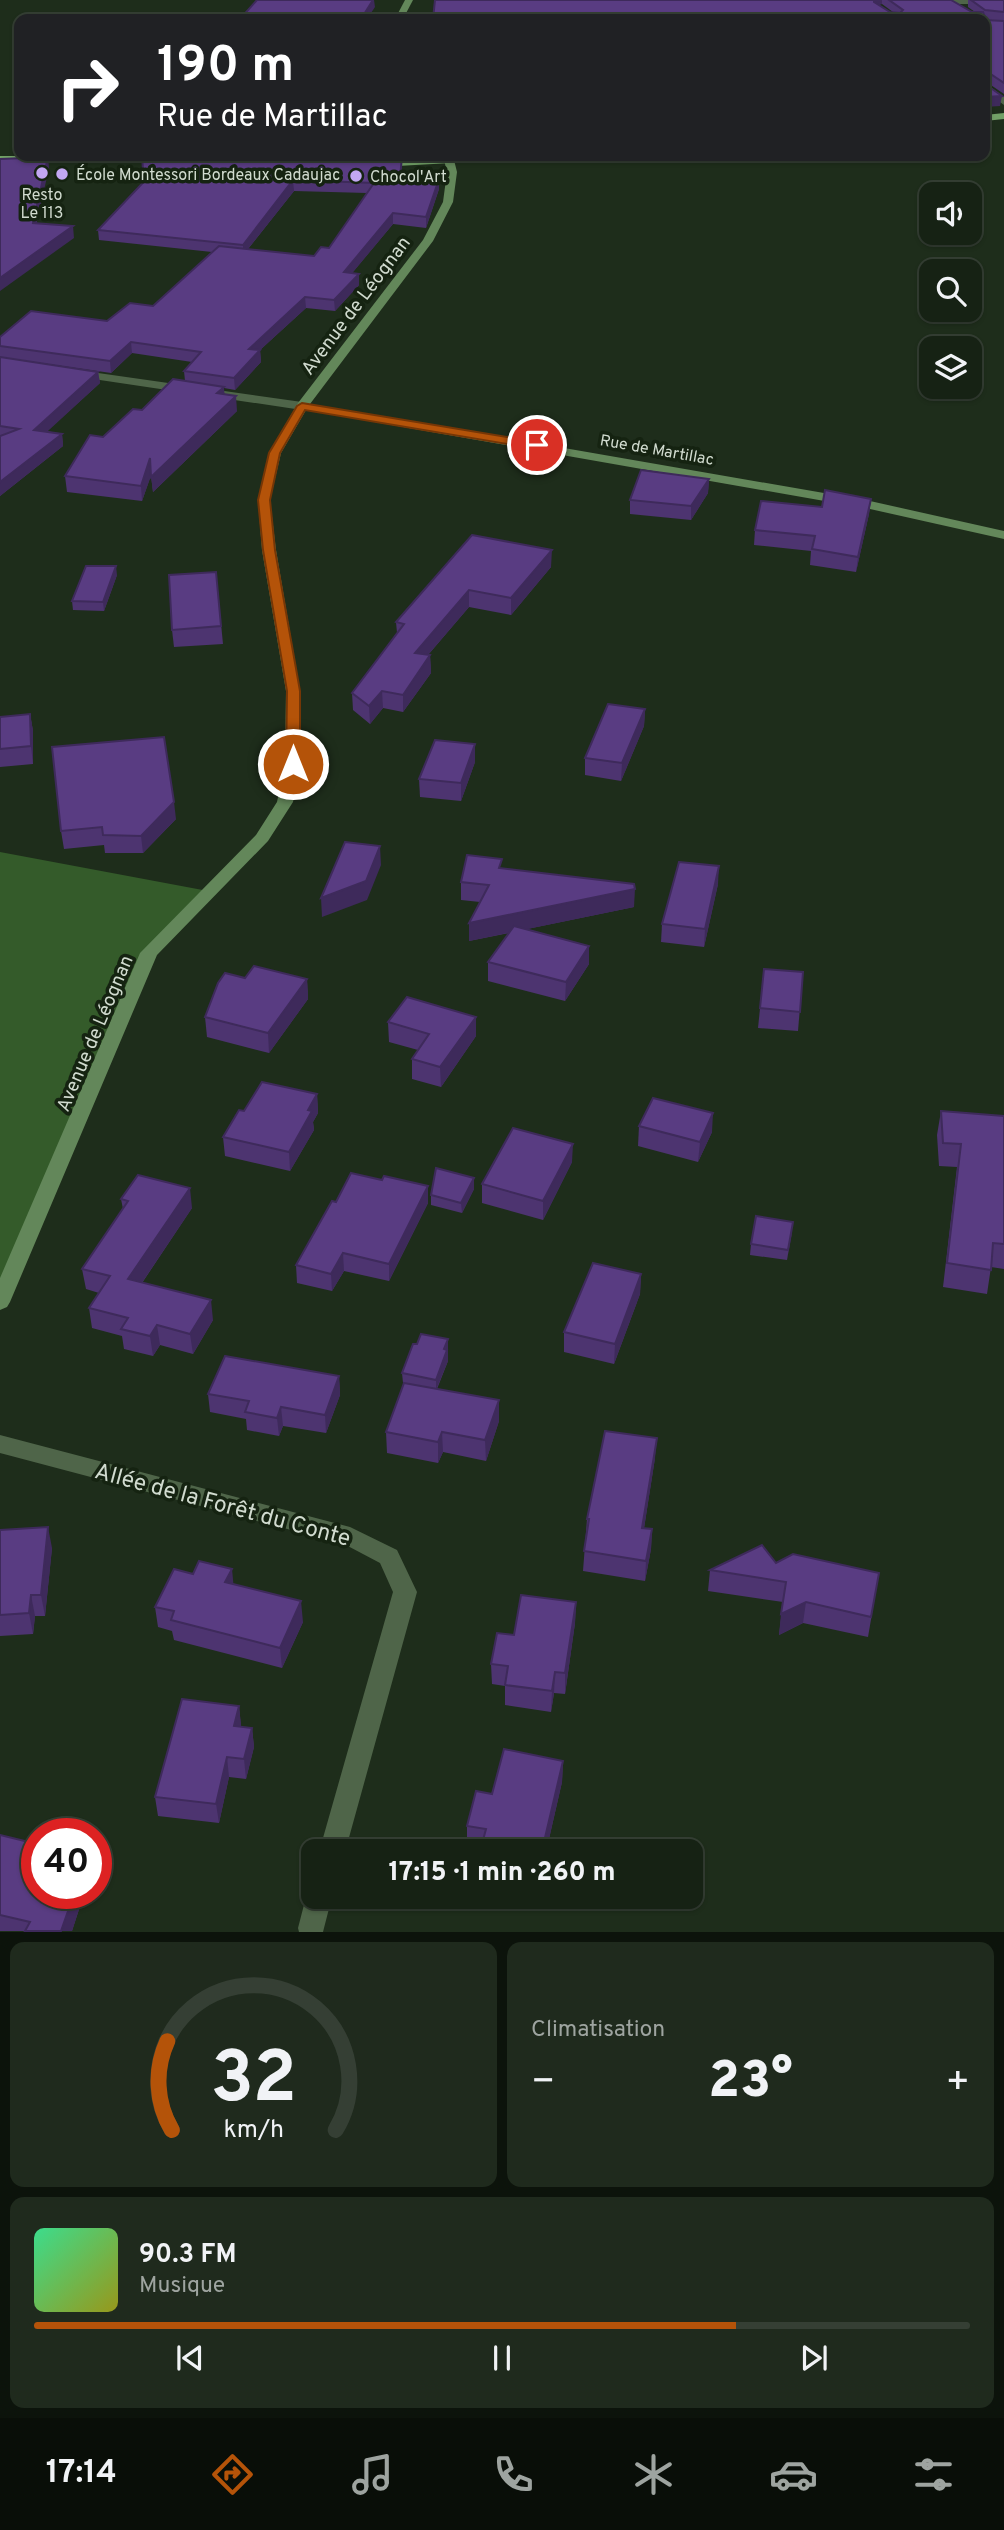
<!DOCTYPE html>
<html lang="fr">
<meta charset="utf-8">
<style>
:root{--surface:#162214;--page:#1f2a1d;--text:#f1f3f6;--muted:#9ea4a0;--line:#353f34;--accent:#b45309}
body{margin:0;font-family:Overpass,sans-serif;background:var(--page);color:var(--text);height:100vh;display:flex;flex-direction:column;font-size:26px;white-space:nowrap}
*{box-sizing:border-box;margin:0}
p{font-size:23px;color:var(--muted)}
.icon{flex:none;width:38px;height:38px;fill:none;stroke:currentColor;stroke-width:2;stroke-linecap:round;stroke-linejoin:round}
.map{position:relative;height:1932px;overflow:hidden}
.sheet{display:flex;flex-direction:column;gap:10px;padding:10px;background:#0c130b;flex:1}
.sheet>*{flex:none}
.hud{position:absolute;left:14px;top:14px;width:976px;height:147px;border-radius:14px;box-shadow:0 2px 5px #0004,0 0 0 2px var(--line);background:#202124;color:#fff;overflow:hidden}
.fabs{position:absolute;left:919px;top:182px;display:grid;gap:14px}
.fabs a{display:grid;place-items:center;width:63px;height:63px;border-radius:14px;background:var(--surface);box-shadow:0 2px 5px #0004,0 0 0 2px var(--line);font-size:35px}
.speed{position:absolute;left:21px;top:1818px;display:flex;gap:14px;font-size:35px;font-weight:700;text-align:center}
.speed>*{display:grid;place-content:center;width:91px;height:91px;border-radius:50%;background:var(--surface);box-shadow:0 2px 5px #0004,0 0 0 2px var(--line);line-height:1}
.speed .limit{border:10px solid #d22;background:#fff;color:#111}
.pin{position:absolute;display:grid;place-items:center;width:60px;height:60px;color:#fff;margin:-30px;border:4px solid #fff;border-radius:50%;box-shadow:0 2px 7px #0007}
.me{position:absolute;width:77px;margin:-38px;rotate:0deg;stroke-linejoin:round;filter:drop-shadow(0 0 5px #0008)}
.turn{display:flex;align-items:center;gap:24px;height:147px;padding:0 28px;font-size:32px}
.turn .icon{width:91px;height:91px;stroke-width:2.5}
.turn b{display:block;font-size:49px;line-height:60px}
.big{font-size:52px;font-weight:800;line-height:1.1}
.sheet .widget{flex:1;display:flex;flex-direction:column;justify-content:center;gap:10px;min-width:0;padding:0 24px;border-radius:14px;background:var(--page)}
.sheet .dial{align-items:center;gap:0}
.dial svg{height:182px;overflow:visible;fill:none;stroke:var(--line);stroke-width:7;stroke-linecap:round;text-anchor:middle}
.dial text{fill:var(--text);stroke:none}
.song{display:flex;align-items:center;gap:21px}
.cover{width:84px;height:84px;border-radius:10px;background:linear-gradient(135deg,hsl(150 70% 55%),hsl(60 70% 35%))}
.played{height:7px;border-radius:4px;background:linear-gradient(90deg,var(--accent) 75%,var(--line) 75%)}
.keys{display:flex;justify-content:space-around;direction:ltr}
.heat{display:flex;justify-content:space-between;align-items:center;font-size:38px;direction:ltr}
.sheet .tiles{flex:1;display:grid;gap:10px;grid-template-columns:1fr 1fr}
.widget:last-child{grid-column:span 2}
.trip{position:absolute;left:301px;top:1839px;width:402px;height:70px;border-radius:14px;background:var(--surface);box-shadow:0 2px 5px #0004,0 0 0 2px var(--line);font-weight:800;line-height:70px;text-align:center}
.tabs{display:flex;height:112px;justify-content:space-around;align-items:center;background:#090e08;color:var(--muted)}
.tabs .icon{width:49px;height:49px}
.tabs .selected{color:var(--accent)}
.tabs b{font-size:32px;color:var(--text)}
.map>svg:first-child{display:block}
.green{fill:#345b2a}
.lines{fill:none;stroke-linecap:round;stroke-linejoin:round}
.street{fill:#4f6549;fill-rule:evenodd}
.secondary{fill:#63875a;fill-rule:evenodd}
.primary{fill:#72a167;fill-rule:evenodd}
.wall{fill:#4d3470;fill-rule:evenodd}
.shaded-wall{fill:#3e2a5b}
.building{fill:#593c82;stroke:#3e2a5b;stroke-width:2}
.route{fill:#b45309;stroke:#753606;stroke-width:2}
.poi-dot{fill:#c2a7f2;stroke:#152311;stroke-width:2.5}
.labels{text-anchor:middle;stroke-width:7;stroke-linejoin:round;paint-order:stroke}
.far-poi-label{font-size:16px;fill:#d1dbcf;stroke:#152311;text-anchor:start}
.far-street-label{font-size:16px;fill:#d1dbcf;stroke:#152311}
.street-label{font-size:19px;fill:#d1dbcf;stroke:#152311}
.near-street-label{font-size:23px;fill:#d1dbcf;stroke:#152311}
</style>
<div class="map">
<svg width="1004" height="1932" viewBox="0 0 1004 1932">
<rect width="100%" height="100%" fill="#1e2d1b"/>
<path class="green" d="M0,852L208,891L149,953L0,1302Z"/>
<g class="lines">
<g class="street">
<path d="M945,0H1004V4H947L943,2Z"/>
<path d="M985,83L1004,97V105L985,91Z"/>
<path d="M77,370L302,402L308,406L302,410L73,376L71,374Z"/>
<path d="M0,1435L350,1527L397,1550L417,1592L345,1852H319L393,1592L380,1563L344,1544L0,1453Z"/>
<path d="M313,1887V1897H332L324,1928L323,1932H299L298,1928L306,1897Z"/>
</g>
<g class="secondary">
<path d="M405,0H413L403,19H395Z"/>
<path d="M443,156H453L457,172L453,202L433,241L310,404L870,501L1004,531V539L870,509L306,410L281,453L270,500L276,550L300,691L301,764L293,802L268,841L157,955L10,1302L7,1307L0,1310V1278L140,953L256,835L277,802L285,764L286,691L262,550L258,500L269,453L298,403L423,240L443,202L447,172Z"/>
</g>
<g class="primary">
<path d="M1004,113V119L985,121V115Z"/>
<path d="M0,156H116L111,159L0,162Z"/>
<path d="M490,156H527L522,159L379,167L374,164L379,161Z"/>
</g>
</g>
<g class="wall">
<path d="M435,0H951L972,12H975L968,7V0H1004V94L985,81V19H433ZM882,4L893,12H890L878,5Z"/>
<path d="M142,156H404V157H402L401,177L439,189L426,228L393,224L352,273L359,274V285L335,311L306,308L260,350L261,362L235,390L224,388V394L237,411L153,492L151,475L142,501L67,492L65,476L103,437L185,381L184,371L192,362L132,353L111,373L0,357L98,372L100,383L47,431L62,434L63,446L0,496V337L107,321L153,306L212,252L99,240L98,230L146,180H144ZM294,191L367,193L329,248L314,256L248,249Z"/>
<path d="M709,479L708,493L691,520L630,514V500Z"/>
<path d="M871,499L869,514L856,572L810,565L811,551L754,545L755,530L822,507Z"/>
<path d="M472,535L551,567L511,615L469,607L428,655H430L431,673L403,712L383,708L370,724L353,710L352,693L397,633L396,622Z"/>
<path d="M216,572L223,644L174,647L172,630Z"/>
<path d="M117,575L104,611L73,610L72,601Z"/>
<path d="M645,709L644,726L621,781L585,775V758Z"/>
<path d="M30,714L33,731V764L0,767V717Z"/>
<path d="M475,762L461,801L420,797L419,779Z"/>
<path d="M176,819L143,853H105L104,845L64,849L61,831Z"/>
<path d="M502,868L634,907L527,929L589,946V964L565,1001L488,981V962L509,933L469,941V923L480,902L461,900V882Z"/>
<path d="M718,884L704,947L661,942L662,924Z"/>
<path d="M764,969L803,972L798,1031L758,1028Z"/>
<path d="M245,978L307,979L308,999L269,1053L207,1037L205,1017Z"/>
<path d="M388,1022L476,1036L441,1087L412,1079V1059L418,1050L389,1042Z"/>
<path d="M317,1094L318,1113L313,1122L314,1130L290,1171L225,1156L223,1137L244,1111Z"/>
<path d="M941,1111L1004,1116V1269L991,1267L987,1294L943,1287L957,1167L939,1166L937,1135Z"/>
<path d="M639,1126L712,1132L698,1162L638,1146Z"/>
<path d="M572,1162L543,1220L482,1203V1184Z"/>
<path d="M474,1178V1189L462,1213L431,1205V1195Z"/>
<path d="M121,1199L192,1208L142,1283L213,1320L193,1354L160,1345L153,1356L124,1349L122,1336L92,1328L89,1308L99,1293L86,1289L82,1269L123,1209Z"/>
<path d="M336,1202L428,1203L389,1281L344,1271L332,1291L297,1283L296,1265Z"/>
<path d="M792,1232L787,1260L750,1255L751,1244Z"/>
<path d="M641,1274L640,1294L614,1364L564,1352V1332Z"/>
<path d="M448,1339V1361L437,1389L499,1421L486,1461L443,1452L438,1463L387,1453L386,1432L404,1384L403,1383L402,1373L417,1344Z"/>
<path d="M339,1376L340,1395L326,1433L283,1426L279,1436L247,1430L246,1419L210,1412L208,1394Z"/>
<path d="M655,1458L644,1528L652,1529L651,1549L645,1581L583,1571L587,1519Z"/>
<path d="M0,1530L52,1548L45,1616H35L33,1634L0,1636Z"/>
<path d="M776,1563L879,1573L868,1637L803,1623L779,1635L783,1602L708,1591L710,1570Z"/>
<path d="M233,1584L303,1622L282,1668L174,1640L172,1631L158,1627L155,1607Z"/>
<path d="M576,1602L575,1623L565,1694L554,1693L551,1712L505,1705V1686L492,1684L491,1664L514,1635Z"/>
<path d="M239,1706L241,1727L252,1728L254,1747L246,1779L229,1777L219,1823L158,1816L155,1797Z"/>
<path d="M563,1761L562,1782L546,1852H480L481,1849L467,1846V1826L492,1794Z"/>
<path d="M0,1835L37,1894L83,1897L72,1931H0Z"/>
</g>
<g class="shaded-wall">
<path d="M373,0H374L375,7L367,19H361Z"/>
<path d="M875,0H882V4L874,5Z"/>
<path d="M1002,96L1000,106L985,107V97Z"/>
<path d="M48,157L49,168L34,235L33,223Z"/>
<path d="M439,179V189L426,228V217Z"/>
<path d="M293,180L294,191L243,255V245Z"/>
<path d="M393,213V224L344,283V272Z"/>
<path d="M73,226L74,238L0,291V278Z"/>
<path d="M359,274V285L335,311L334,300Z"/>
<path d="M305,297L306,308L260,350L261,362L235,390L234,378L249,349Z"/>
<path d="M131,342L132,353L111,373L110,361Z"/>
<path d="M98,372L100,383L36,442L34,430Z"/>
<path d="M224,387L225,401L217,393Z"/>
<path d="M236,396L237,411L153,492L151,477Z"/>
<path d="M62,434L63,446L0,496V482Z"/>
<path d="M150,458L152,473L142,501L141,486Z"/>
<path d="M709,479L708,493L691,520V506Z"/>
<path d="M871,499L869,514L856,572L858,557Z"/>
<path d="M552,550L551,567L511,615V598Z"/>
<path d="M116,566L117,575L104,611L103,602Z"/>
<path d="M469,590V607L415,670V653Z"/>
<path d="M430,655L431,673L403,712V695Z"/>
<path d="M382,691L383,708L370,724L369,706Z"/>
<path d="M645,709L644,726L621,781L622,763Z"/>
<path d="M30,714L33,731V764L31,746Z"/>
<path d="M475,744V762L461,801V783Z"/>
<path d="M174,802L176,819L143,853L141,836Z"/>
<path d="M380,846L381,865L367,900L322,917L321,898Z"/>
<path d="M719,866L718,884L704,947L705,929Z"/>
<path d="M635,889L634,907L469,941V923Z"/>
<path d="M589,946V964L565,1001L566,982Z"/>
<path d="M307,979L308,999L269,1053L268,1033Z"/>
<path d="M476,1017V1036L441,1087L440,1067Z"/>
<path d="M317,1094L318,1113L313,1122L314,1130L290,1171L289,1152L308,1110Z"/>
<path d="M713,1113L712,1132L698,1162L700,1142Z"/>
<path d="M573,1144L572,1162L543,1220V1201Z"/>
<path d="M474,1178V1189L462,1213L461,1203Z"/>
<path d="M428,1186V1203L389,1281V1264Z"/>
<path d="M190,1188L192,1208L131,1299L128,1279Z"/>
<path d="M343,1253L344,1271L332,1291L331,1274Z"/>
<path d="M641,1274L640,1294L614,1364L615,1344Z"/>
<path d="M211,1300L213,1320L193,1354L190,1334Z"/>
<path d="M157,1325L160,1345L153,1356L150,1336Z"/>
<path d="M448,1339V1361L436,1390V1380Z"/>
<path d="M339,1376L340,1395L326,1433L325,1415Z"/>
<path d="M499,1400V1421L486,1461L485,1440Z"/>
<path d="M281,1407L283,1426L279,1436L277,1418Z"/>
<path d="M442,1432L443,1452L438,1463V1442Z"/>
<path d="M657,1438L655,1458L641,1548L642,1528Z"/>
<path d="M48,1527L52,1548L45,1616L41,1595Z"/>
<path d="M652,1529L651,1549L645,1581L646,1561Z"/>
<path d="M232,1569L234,1590L225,1582Z"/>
<path d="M31,1595L35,1616L33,1634L29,1613Z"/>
<path d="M301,1601L303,1622L282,1668L280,1648Z"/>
<path d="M576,1602L575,1623L565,1694V1673Z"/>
<path d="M806,1602L803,1623L779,1635L781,1614Z"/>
<path d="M555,1672L554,1693L551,1712L552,1691Z"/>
<path d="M239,1706L241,1725L236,1745L234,1726Z"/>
<path d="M252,1728L254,1747L246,1779L244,1759Z"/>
<path d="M227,1757L229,1777L219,1823L216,1804Z"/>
<path d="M563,1761L562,1782L546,1852H544V1842Z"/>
<path d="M37,1844V1877L29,1867Z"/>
<path d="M74,1894H83V1897L72,1931H61Z"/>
</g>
<g class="building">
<path d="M257,0H373L361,19H240Z"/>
<path d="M435,0H874V2L890,12L900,13L903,10L889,0H951L972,12H983L986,20L1004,21V83L986,71L985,78V19H428H433Z"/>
<path d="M971,0H1004V12L985,10Z"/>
<path d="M985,84L1002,96L985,97Z"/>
<path d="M142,156H356L402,157L400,177L439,179L426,217L393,213L344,272L359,274L334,300L305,297L249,349L260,350L234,378L184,371L201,352L131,342L110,361L0,346V337L31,311L107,321L130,303L153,306L219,246L314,256L321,247L329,248L374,183L293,180L243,245L98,230L156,169L143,170Z"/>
<path d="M48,157L33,223L73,226L0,278V159Z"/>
<path d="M0,357L98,372L34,430L62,434L0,482V436L19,429L0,426Z"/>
<path d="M173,379L224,387L217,393L236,396L151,477L150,458L141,486L65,476L90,435L103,437L133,409L142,410Z"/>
<path d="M641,470L709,479L691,506L630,500Z"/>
<path d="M825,490L871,499L858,557L812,549L815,536L755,530L761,501L822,507Z"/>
<path d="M472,535L552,550L511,598L469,590L415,653L430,655L403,695L382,691L369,706L352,693L404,624L396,622Z"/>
<path d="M86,566H116L103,602L72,601Z"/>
<path d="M216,572L221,626L172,630L169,575Z"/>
<path d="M608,704L645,709L622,763L585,758Z"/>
<path d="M30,714L31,746L0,749V717Z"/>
<path d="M164,737L174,802L141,836L103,835L102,827L61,831L52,747Z"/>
<path d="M435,740L475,744L461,783L419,779Z"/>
<path d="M345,842L380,846L366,881L321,898Z"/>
<path d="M467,855L502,859L499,868L634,884L635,889L469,923L489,885L461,882Z"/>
<path d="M679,862L719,866L705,929L662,924Z"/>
<path d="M514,926L589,946L566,982L488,962Z"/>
<path d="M254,966L307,979L268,1033L205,1017L218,983L225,973L245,978Z"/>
<path d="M764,969L803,972L800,1012L760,1008Z"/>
<path d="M407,997L476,1017L440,1067L412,1059L429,1034L388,1022Z"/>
<path d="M262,1082L317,1094L308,1110L312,1111L289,1152L223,1137L239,1110L244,1111Z"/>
<path d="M653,1098L713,1113L700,1142L639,1126Z"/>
<path d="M941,1111L1004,1116V1244L993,1243L991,1270L947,1263L961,1144L943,1143Z"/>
<path d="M513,1128L573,1144L543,1201L482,1184Z"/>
<path d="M436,1168L474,1178L461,1203L431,1195Z"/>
<path d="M351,1173L382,1180L384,1176L428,1186L389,1264L343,1253L331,1274L296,1265L332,1201L336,1202Z"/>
<path d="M138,1175L190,1188L128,1279L211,1300L190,1334L157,1325L150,1336L121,1329L128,1318L89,1308L110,1276L82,1269L128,1201L121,1199Z"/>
<path d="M756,1216L793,1222L788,1250L751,1244Z"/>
<path d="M593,1263L641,1274L615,1344L564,1332Z"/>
<path d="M421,1334L448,1339L444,1349L447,1350L436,1380L402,1373L413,1344H417Z"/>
<path d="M225,1356L339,1376L325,1415L281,1407L277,1418L245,1412L249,1401L208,1394Z"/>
<path d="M404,1383L499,1400L485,1440L442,1432L438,1442L386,1432Z"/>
<path d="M605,1431L657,1438L642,1528L652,1529L646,1561L584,1551L589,1519H587Z"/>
<path d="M48,1527L41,1595H31L29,1613L0,1615V1530Z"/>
<path d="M762,1545L776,1563L793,1554L879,1573L871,1617L806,1602L781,1614L786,1582L710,1570Z"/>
<path d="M199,1561L232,1569L225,1582L301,1601L280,1648L171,1620L174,1611L155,1607L174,1569L193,1574Z"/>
<path d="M521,1595L576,1602L565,1673L555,1672L552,1691L505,1685L508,1666L491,1664L497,1633L514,1635Z"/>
<path d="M182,1699L239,1706L234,1726L252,1728L244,1759L227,1757L216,1804L155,1797Z"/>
<path d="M504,1749L563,1761L544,1842L532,1840L529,1852L480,1851L486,1829L467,1826L476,1791L492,1794Z"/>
<path d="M0,1835L37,1844L29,1867L37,1869V1894H74L61,1931H25L30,1922L0,1915Z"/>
</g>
<path class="route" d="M302,403L537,442L542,445L537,449L305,410L280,453L270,500L275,550L300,691V764L293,769L286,764L287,691L263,550L258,500L269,453L297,406Z"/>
<g class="poi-dot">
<circle cx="42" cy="173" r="7"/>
<circle cx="62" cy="174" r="7"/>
<circle cx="356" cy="176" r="7"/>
</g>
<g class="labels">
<g class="far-poi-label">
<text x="76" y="180">École Montessori Bordeaux Cadaujac</text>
<text x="370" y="182">Chocol'Art</text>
<text x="42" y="200" text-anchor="middle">Resto<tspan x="42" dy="18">Le 113</tspan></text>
</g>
<g class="far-street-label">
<text transform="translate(657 449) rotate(10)" y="6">Rue de Martillac</text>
</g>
<g class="street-label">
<text transform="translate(355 305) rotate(-53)" y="7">Avenue de Léognan</text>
<text transform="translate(94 1033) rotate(-67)" y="7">Avenue de Léognan</text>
</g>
<g class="near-street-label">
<text transform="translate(223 1504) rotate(15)" y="8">Allée de la Forêt du Conte</text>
</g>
</g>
</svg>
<div class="fabs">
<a><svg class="icon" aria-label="sound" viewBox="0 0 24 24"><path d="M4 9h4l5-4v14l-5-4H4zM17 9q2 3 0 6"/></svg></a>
<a><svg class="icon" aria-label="search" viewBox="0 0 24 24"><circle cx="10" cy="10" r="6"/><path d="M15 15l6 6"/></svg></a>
<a><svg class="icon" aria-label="layers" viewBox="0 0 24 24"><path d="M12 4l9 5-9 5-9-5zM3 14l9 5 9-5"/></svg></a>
</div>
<div class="speed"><div class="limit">40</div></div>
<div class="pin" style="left:537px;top:445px;background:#d93025"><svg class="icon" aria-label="arrive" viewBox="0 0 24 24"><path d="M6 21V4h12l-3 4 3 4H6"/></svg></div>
<svg class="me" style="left:293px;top:764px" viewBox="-20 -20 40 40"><circle r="17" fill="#b45309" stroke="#fff" stroke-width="3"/><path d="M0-11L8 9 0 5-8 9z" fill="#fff"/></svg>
<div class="trip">17:15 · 1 min · 260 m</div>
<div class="hud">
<div class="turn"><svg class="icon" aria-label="right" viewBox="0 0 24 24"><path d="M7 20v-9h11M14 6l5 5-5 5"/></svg><div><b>190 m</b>Rue de Martillac</div></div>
</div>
</div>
<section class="sheet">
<div class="tiles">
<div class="widget dial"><svg viewBox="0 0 100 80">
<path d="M14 69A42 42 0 1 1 86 69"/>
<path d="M14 69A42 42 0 0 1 12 30" stroke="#b45309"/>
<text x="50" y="56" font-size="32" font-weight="700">32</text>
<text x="50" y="72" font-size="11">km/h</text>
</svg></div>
<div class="widget"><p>Climatisation</p>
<div class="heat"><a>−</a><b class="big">23°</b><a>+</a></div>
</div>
<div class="widget">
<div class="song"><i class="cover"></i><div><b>90.3 FM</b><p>Musique</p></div></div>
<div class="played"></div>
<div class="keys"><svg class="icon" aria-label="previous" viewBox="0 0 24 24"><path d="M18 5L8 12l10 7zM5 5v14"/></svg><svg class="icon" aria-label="pause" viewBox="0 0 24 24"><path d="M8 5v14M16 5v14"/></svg><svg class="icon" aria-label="next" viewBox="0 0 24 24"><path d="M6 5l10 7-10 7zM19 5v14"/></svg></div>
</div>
</div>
</section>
<nav class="tabs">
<b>17:14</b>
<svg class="icon selected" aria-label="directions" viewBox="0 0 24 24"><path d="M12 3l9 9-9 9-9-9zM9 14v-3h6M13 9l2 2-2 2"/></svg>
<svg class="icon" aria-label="music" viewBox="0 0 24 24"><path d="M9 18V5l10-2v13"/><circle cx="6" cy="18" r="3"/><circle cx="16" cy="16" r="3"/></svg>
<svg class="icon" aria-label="phone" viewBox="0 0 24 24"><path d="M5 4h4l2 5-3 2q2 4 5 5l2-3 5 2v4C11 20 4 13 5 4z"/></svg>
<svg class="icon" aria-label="climate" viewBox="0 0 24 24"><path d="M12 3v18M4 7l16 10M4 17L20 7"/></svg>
<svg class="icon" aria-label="car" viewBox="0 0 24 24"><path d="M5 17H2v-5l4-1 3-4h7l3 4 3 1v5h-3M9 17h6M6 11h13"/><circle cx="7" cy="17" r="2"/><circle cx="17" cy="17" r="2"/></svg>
<svg class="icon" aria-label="filters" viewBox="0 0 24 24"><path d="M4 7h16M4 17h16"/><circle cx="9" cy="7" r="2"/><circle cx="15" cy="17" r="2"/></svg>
</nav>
